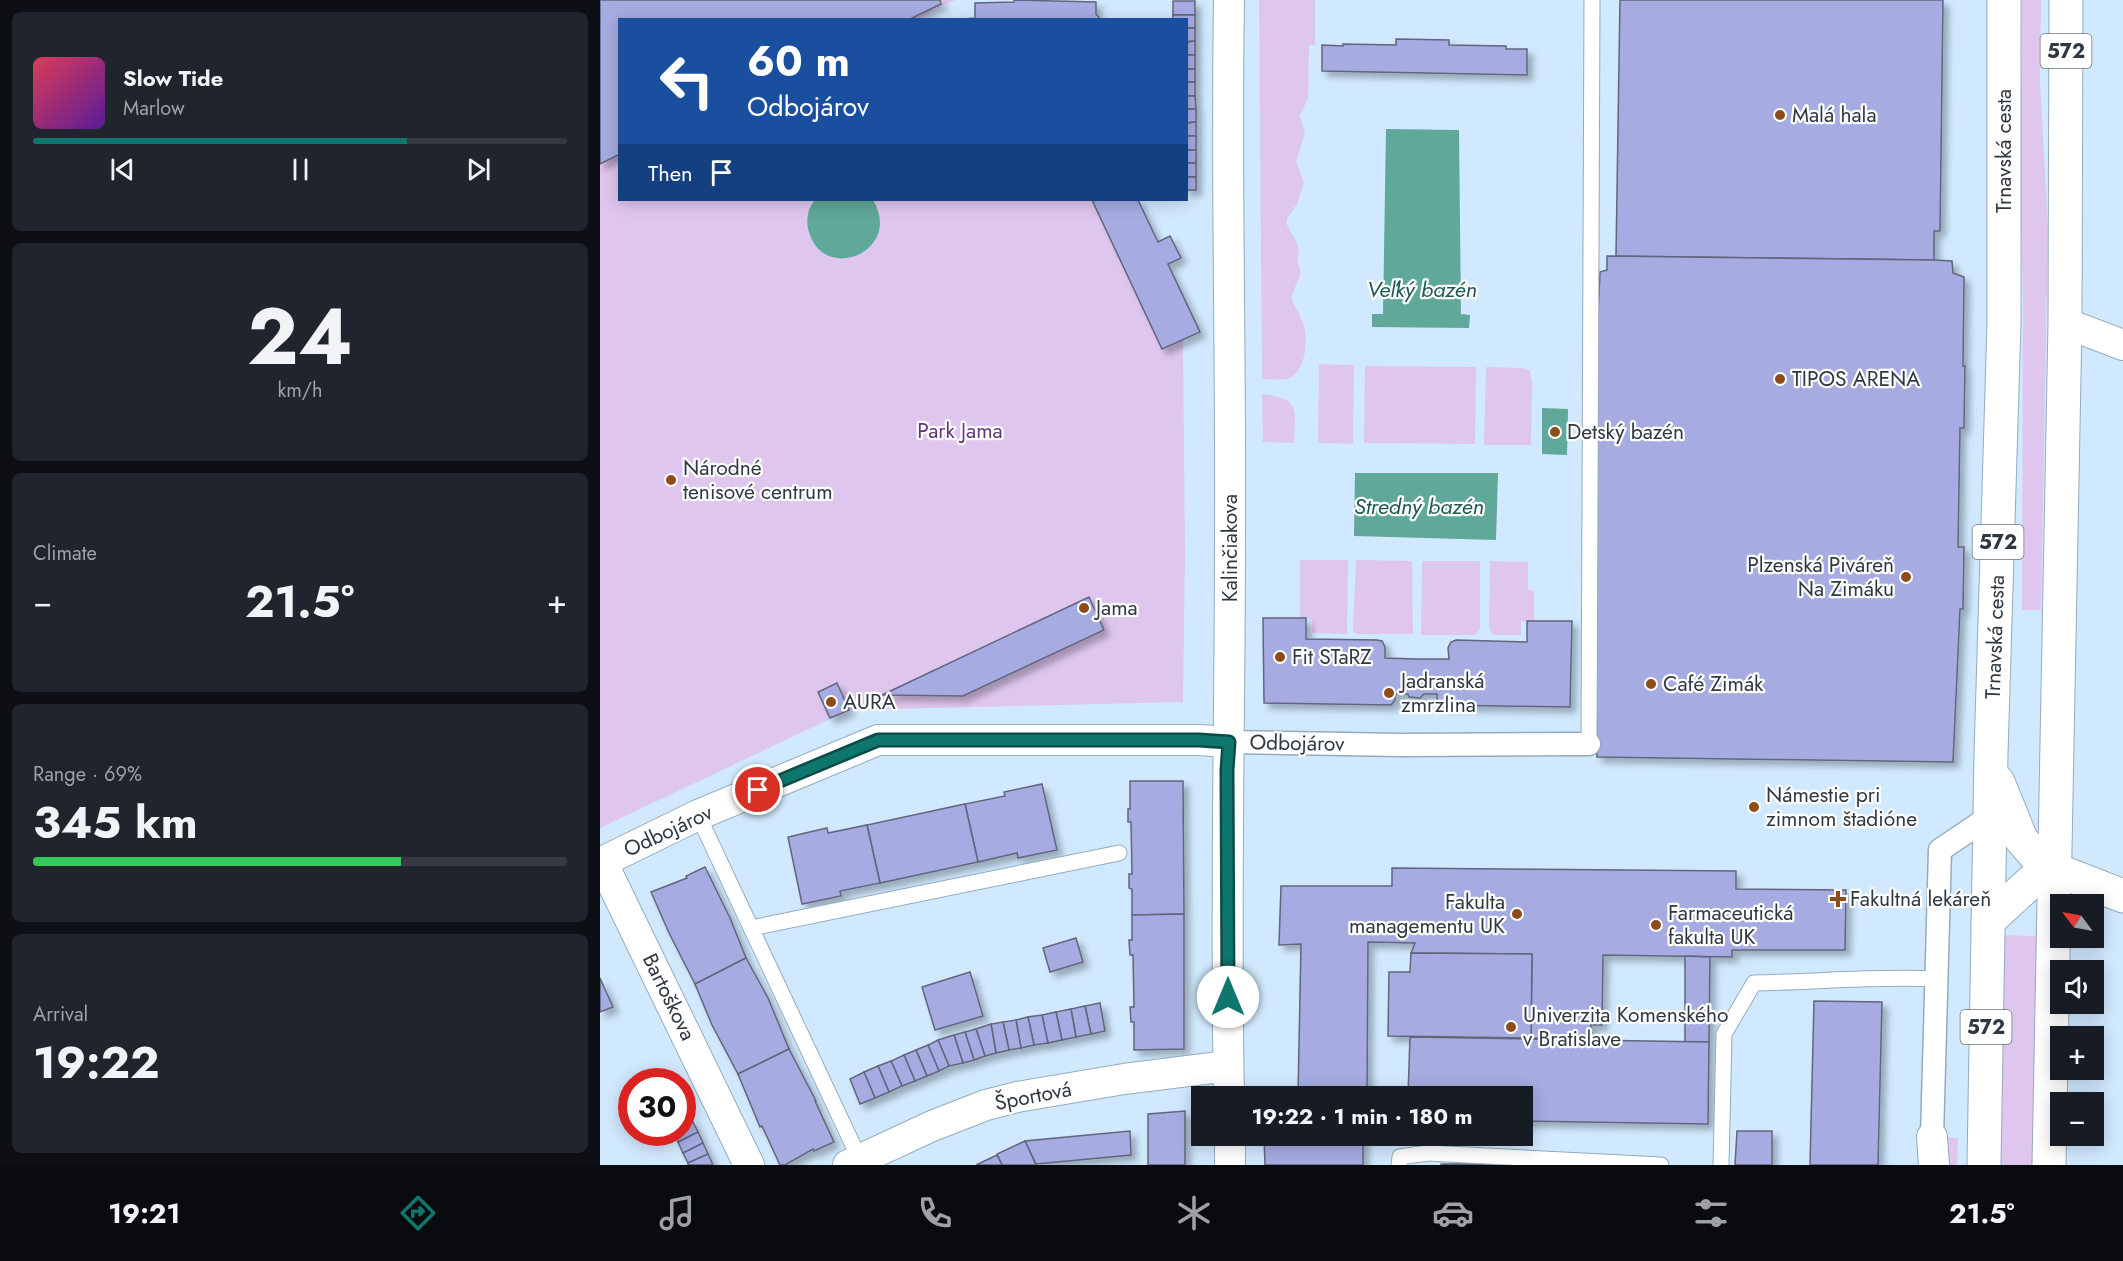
<!DOCTYPE html>
<meta charset="utf-8">
<style>
:root{--surface:#171b24;--page:#20242c;--text:#f1f3f6;--muted:#9ea1a6;--line:#363941;--accent:#0f766e}
body{margin:0;font-family:Jost,sans-serif;background:var(--page);color:var(--text);height:100vh;display:flex;flex-direction:column;font-size:22px;white-space:nowrap}
*{box-sizing:border-box;margin:0}
p{font-size:20px;color:var(--muted)}
.icon{flex:none;width:33px;height:33px;fill:none;stroke:currentColor;stroke-width:2;stroke-linecap:round;stroke-linejoin:round}
.map{position:relative;flex:1;overflow:hidden}
.details{display:flex;flex-direction:column;gap:12px;padding:12px;background:#0d0f14;width:600px}
.details>*{flex:none}
.banner{position:absolute;left:18px;top:18px;width:570px;height:183px;border-radius:0px;box-shadow:0 3px 15px #0003;background:#1a4fa0;color:#fff;overflow:hidden}
.needle{width:39px;rotate:302deg}
.buttons{position:absolute;left:1450px;top:894px;display:grid;gap:12px}
.buttons a{display:grid;place-items:center;width:54px;height:54px;border-radius:0px;background:var(--surface);box-shadow:0 3px 15px #0003;font-size:30px}
.speed{position:absolute;left:18px;top:1068px;display:flex;gap:12px;font-size:30px;font-weight:700;text-align:center}
.speed>*{display:grid;place-content:center;width:78px;height:78px;border-radius:50%;background:var(--surface);box-shadow:0 3px 15px #0003;line-height:1}
.speed .limit{border:9px solid #d22;background:#fff;color:#111}
.pin{position:absolute;display:grid;place-items:center;width:51px;height:51px;color:#fff;margin:-26px;border:3px solid #fff;border-radius:50%;box-shadow:0 2px 6px #0007}
.me{position:absolute;width:66px;margin:-33px;rotate:0deg;stroke-linejoin:round;filter:drop-shadow(0 0 4px #0008)}
.turn{display:flex;align-items:center;gap:21px;height:126px;padding:0 30px;font-size:27px}
.turn .icon{width:78px;height:78px;stroke-width:2.5}
.turn b{display:block;font-size:42px;line-height:51px}
.then{display:flex;align-items:center;height:57px;padding:0 30px;background:#0003;gap:12px;font-size:22px}
.big{font-size:45px;font-weight:700;line-height:1.1}
.details .widget{flex:1;display:flex;flex-direction:column;justify-content:center;gap:9px;min-width:0;padding:0 21px;border-radius:9px;background:var(--page)}
.details .dial{align-items:center;gap:0}
.dial b{font-size:78px;line-height:1}
.song{display:flex;align-items:center;gap:18px}
.cover{width:72px;height:72px;border-radius:9px;background:linear-gradient(135deg,hsl(350 70% 55%),hsl(270 70% 35%))}
.played{height:6px;border-radius:3px;background:linear-gradient(90deg,var(--accent) 70%,var(--line) 70%)}
.keys{display:flex;justify-content:space-around;direction:ltr}
.heat{display:flex;justify-content:space-between;align-items:center;font-size:33px;direction:ltr}
.charge{height:9px;border-radius:4px;background:linear-gradient(90deg,#34c759 69%,var(--line) 0)}
.trip{position:absolute;left:591px;top:1086px;width:342px;height:60px;border-radius:0px;background:var(--surface);box-shadow:0 3px 15px #0003;font-weight:700;line-height:60px;text-align:center}
.menu{display:flex;height:96px;justify-content:space-around;align-items:center;background:#090b0e;color:var(--muted)}
.menu .icon{width:42px;height:42px}
.menu .selected{color:var(--accent)}
.menu b{font-size:27px;color:var(--text)}
main{display:flex;flex:1;min-height:0}
.map>svg:first-child{display:block}
.green{fill:#dfc6ee}
.water{fill:#60a899}
.building{fill:#a6ace1;stroke:#62657d;stroke-width:1.5;filter:url(#shadow)}
.lines{fill:none;stroke-linecap:round;stroke-linejoin:round}
.service-casing{stroke:#94abbf;stroke-width:17}
.pedestrian-casing{stroke:#94abbf;stroke-width:25}
.minor-casing{stroke:#94abbf;stroke-width:32}
.tertiary-casing{stroke:#94abbf;stroke-width:35}
.primary-casing{stroke:#94abbf;stroke-width:35}
.service{stroke:#fff;stroke-width:15}
.pedestrian{stroke:#fff;stroke-width:22}
.minor{stroke:#fff;stroke-width:30}
.tertiary{stroke:#fff;stroke-width:33}
.primary{stroke:#fff;stroke-width:33}
.route-casing{stroke:#0a4d48;stroke-width:15}
.route{stroke:#0f766e;stroke-width:10}
.poi-dot{fill:#8d4c19;stroke:#fff;stroke-width:2}
.labels{text-anchor:middle;stroke-width:4.5;stroke-linejoin:round;paint-order:stroke}
.shield{fill:#fff;stroke:#6d7479;stroke-width:1.5}
.shield-label{font-size:20px;font-weight:bold;fill:#2f3840}
.poi-label{font-size:21px;fill:#2f3840;stroke:#fff;text-anchor:start}
.street-label{font-size:21px;fill:#2f3840;stroke:#fff}
.park-label{font-size:21px;fill:#603875;stroke:#fff}
.water-label{font-size:22px;font-style:italic;fill:#1e594e;stroke:#fff}
</style>
<main>
<section class="details">
<div class="widget">
<div class="song"><i class="cover"></i><div><b>Slow Tide</b><p>Marlow</p></div></div>
<div class="played"></div>
<div class="keys"><svg class="icon" aria-label="previous" viewBox="0 0 24 24"><path d="M18 5L8 12l10 7zM5 5v14"/></svg><svg class="icon" aria-label="pause" viewBox="0 0 24 24"><path d="M8 5v14M16 5v14"/></svg><svg class="icon" aria-label="next" viewBox="0 0 24 24"><path d="M6 5l10 7-10 7zM19 5v14"/></svg></div>
</div>
<div class="widget dial"><b>24</b><p>km/h</p></div>
<div class="widget"><p>Climate</p>
<div class="heat"><a>−</a><b class="big">21.5°</b><a>+</a></div>
</div>
<div class="widget"><p>Range · 69%</p><b class="big">345 km</b><div class="charge"></div></div>
<div class="widget"><p>Arrival</p><b class="big">19:22</b></div>
</section>
<div class="map">
<svg width="1523" height="1165" viewBox="0 0 1523 1165">
<defs>
<filter id="shadow"><feDropShadow dx="5.5" dy="5.5" stdDeviation="3" flood-color="#0004"/></filter>
</defs>
<rect width="100%" height="100%" fill="#d1e9fe"/>
<g class="green">
<path d="M0,0H355L317,19L20,20V200H492L562,349L583,340L585,552L583,702L249,710L0,828Z"/>
<path d="M659,0H715V45H709L708,98L700,116L705,133L696,162L704,183L697,204L687,219V225L698,245L699,252L697,261L701,273L691,297C694,306 700,314 703,323C708,338 707,370 689,378C682,381 670,379 662,379Z"/>
<path d="M1422,0H1441L1440,80L1448,230L1441,610H1422L1423,296L1420,197Z"/>
<path d="M719,364L754,365L753,444L718,443Z"/>
<path d="M765,366L876,367L875,444L764,443Z"/>
<path d="M886,367L923,368L930,371L932,382L931,445H884Z"/>
<path d="M662,394C701,399 695,408 694,443L663,442Z"/>
<path d="M700,560H748L747,634L712,633V619L700,618Z"/>
<path d="M756,560L812,561L813,634H756L753,630Z"/>
<path d="M822,561H880V628L875,635H821Z"/>
<path d="M890,561L928,562V590L934,591V621H921V635H893L889,628Z"/>
<path d="M1403,935L1438,936L1432,1165H1401Z"/>
<path d="M1343,1137L1358,1138L1357,1165H1349Z"/>
</g>
<g class="water">
<path d="M786,129L859,130L861,314L870,315L869,328L772,327V314H783Z"/>
<path d="M215,200H273C303,250 227,283 210,235C205,223 207,209 215,200Z"/>
<path d="M942,408L968,409L967,455L942,454Z"/>
<path d="M755,473H898L896,540L754,536Z"/>
</g>
<g class="building">
<path d="M0,0H340L341,4L308,20H20V154L0,164Z"/>
<path d="M414,0L496,2V14L501,20H351L375,18V3L414,2Z"/>
<path d="M1020,0H1343L1340,231H1334V260L1016,256Z"/>
<rect x="573" y="1" width="22" height="14"/>
<path d="M573,15H595V28H586V20H573Z"/>
<path d="M586,28H595V41L586,42Z"/>
<path d="M796,39L849,40V45L906,46V49H927V75L722,71V45L743,46V44L796,45Z"/>
<path d="M595,41V55H586V42Z"/>
<rect x="586" y="55" width="9" height="14"/>
<rect x="586" y="69" width="9" height="13"/>
<rect x="586" y="82" width="9" height="14"/>
<path d="M586,96H595L596,109H586Z"/>
<path d="M586,109H596V122L586,123Z"/>
<path d="M596,122V136H586V123Z"/>
<rect x="586" y="136" width="10" height="14"/>
<rect x="586" y="150" width="10" height="13"/>
<rect x="586" y="163" width="10" height="14"/>
<rect x="586" y="177" width="10" height="13"/>
<path d="M492,200H538L558,242L570,236L581,258L568,264L600,332L562,349Z"/>
<path d="M1007,256L1334,260L1352,261L1353,273L1364,277L1363,366H1365L1364,428H1360L1358,547H1364L1363,609H1360L1353,762L997,757L993,426L1000,272L1007,270Z"/>
<path d="M489,597L504,630L363,696L282,695Z"/>
<path d="M663,618H706V639L777,640L782,641L785,647V658L816,659H849L848,648L851,642L856,640L927,642V621H972L970,707L841,705L837,702V694H824L820,698L809,697L808,694H795V700L791,705L664,703Z"/>
<path d="M237,683L249,710L230,718L218,692Z"/>
<path d="M530,781H583L584,914L532,915V889L529,888V874H532L531,822H528V809H530Z"/>
<path d="M442,784L457,850L418,858L417,853L378,862L365,804L405,796L404,792Z"/>
<path d="M365,804L378,862L280,883L267,825Z"/>
<path d="M267,825L280,883L240,891L241,896L202,904L188,837L227,828L228,833Z"/>
<path d="M105,867L130,918L146,958L95,984L69,933L51,892L87,878L86,876Z"/>
<path d="M792,868L1136,871V889L1246,890L1245,950H1132V957L1003,955L1002,1025H991L992,1040L931,1038L932,954L811,953L815,943L768,942L767,1096H698L701,944L679,945L681,886H792Z"/>
<path d="M584,914V1049L534,1050V1022H531L530,1007H534L533,955H530L529,940H532V915Z"/>
<path d="M476,938L483,962L450,972L443,948Z"/>
<path d="M811,953L932,954L931,1038L788,1036L789,972H810Z"/>
<path d="M1085,956L1110,957L1109,1042H1085Z"/>
<path d="M146,958L168,998L189,1049L138,1074L112,1025L95,984Z"/>
<path d="M370,972L383,1016L335,1030L322,987Z"/>
<path d="M0,978L13,1007L0,1012Z"/>
<path d="M1214,1001L1282,1002L1278,1165H1210Z"/>
<path d="M500,1003L505,1031L491,1034L485,1006Z"/>
<path d="M485,1006L491,1034L476,1037L471,1009Z"/>
<path d="M471,1009L476,1037L462,1040L456,1012Z"/>
<path d="M456,1012L462,1040L448,1043L442,1015Z"/>
<path d="M442,1015L448,1043L434,1045L428,1017Z"/>
<path d="M428,1017L434,1045L421,1048L416,1020Z"/>
<path d="M416,1020L421,1048L409,1050L403,1022Z"/>
<path d="M403,1022L409,1050L396,1053L391,1024Z"/>
<path d="M391,1024L396,1053L385,1056L376,1029Z"/>
<path d="M376,1029L385,1056L374,1060L365,1032Z"/>
<path d="M365,1032L374,1060L363,1063L354,1035Z"/>
<path d="M354,1035L363,1063L349,1066L338,1040Z"/>
<path d="M810,1037L1109,1042L1108,1124L922,1121V1096H808Z"/>
<path d="M338,1040L349,1066L339,1071L328,1045Z"/>
<path d="M328,1045L339,1071L327,1076L316,1050Z"/>
<path d="M189,1049L216,1101H215L234,1142L214,1151L213,1149L185,1165H180L162,1126L160,1127L138,1074Z"/>
<path d="M316,1050L327,1076L315,1081L304,1055Z"/>
<path d="M304,1055L315,1081L302,1086L291,1061Z"/>
<path d="M291,1061L302,1086L289,1092L278,1066Z"/>
<path d="M278,1066L289,1092L275,1098L264,1072Z"/>
<path d="M264,1072L275,1098L260,1104L250,1079Z"/>
<path d="M585,1111V1165H548V1114Z"/>
<path d="M92,1120L98,1132L78,1142L74,1132H82V1125Z"/>
<path d="M530,1131L531,1155L436,1164L425,1141Z"/>
<path d="M1137,1131H1172V1165H1135Z"/>
<path d="M98,1132L103,1143L83,1153L78,1142Z"/>
<path d="M664,1136H763V1165H665Z"/>
<path d="M425,1141L436,1165H402L397,1154Z"/>
<path d="M103,1143L108,1154L88,1163L83,1153Z"/>
<path d="M108,1154L113,1165H88V1163Z"/>
<path d="M397,1155L402,1165H376Z"/>
<rect x="841" y="1164" width="74" height="1"/>
</g>
<g class="lines">
<g class="service-casing">
<g id="service">
<path d="M989,744L992,0"/>
<path d="M98,815L260,1160"/>
<path d="M151,928L519,853"/>
<path d="M799,1165L800,1157L828,1153L1061,1165"/>
<path d="M1121,1165L1124,1034L1154,983C1215,982 1276,976 1337,979"/>
</g>
</g>
<g class="pedestrian-casing">
<g id="pedestrian">
<path d="M629,742L803,745L989,744"/>
<path d="M1332,1137L1340,850L1392,815"/>
</g>
</g>
<g class="minor-casing">
<g id="minor">
<path d="M1465,323L1523,345"/>
<path d="M2,862L149,1165"/>
<path d="M0,863L98,815L278,740H599L629,742"/>
<path d="M629,1096C625,909 630,722 630,534C631,356 626,178 629,0"/>
<path d="M630,1136V1165"/>
<path d="M1332,1137L1334,1165"/>
<path d="M248,1165L332,1126L386,1105L417,1097L524,1079L628,1066"/>
</g>
</g>
<g class="tertiary-casing">
<path id="tertiary" d="M1454,869L1523,896"/>
</g>
<g class="primary-casing">
<g id="primary">
<path d="M1398,782L1421,839L1434,854L1454,869"/>
<path d="M1388,921L1432,881L1454,869"/>
<path d="M1384,1165L1391,754L1404,323V0"/>
<path d="M1449,1165L1465,323L1466,0"/>
</g>
</g>
<use href="#service" class="service"/>
<use href="#pedestrian" class="pedestrian"/>
<use href="#minor" class="minor"/>
<use href="#tertiary" class="tertiary"/>
<use href="#primary" class="primary"/>
</g>
<g class="lines">
<g class="route-casing">
<path id="route" d="M158,790L278,740H599L629,742L627,770L628,997"/>
</g>
<use href="#route" class="route"/>
</g>
<g class="poi-dot">
<circle cx="1180" cy="115" r="6"/>
<circle cx="1180" cy="379" r="6"/>
<circle cx="955" cy="432" r="6"/>
<circle cx="71" cy="480" r="6"/>
<circle cx="1306" cy="577" r="6"/>
<circle cx="484" cy="608" r="6"/>
<circle cx="680" cy="657" r="6"/>
<circle cx="1051" cy="684" r="6"/>
<circle cx="789" cy="693" r="6"/>
<circle cx="231" cy="702" r="6"/>
<circle cx="1154" cy="807" r="6"/>
<path d="M1235 890h6v6h6v6h-6v6h-6v-6h-6v-6h6z"/>
<circle cx="917" cy="914" r="6"/>
<circle cx="1056" cy="925" r="6"/>
<circle cx="911" cy="1027" r="6"/>
</g>
<g class="labels">
<g class="shield">
<rect x="1440.5" y="34" width="51" height="34" rx="4.5"/>
<rect x="1372.5" y="525" width="51" height="34" rx="4.5"/>
<rect x="1360.5" y="1010" width="51" height="34" rx="4.5"/>
</g>
<g class="shield-label">
<text x="1466" y="58">572</text>
<text x="1398" y="549">572</text>
<text x="1386" y="1034">572</text>
</g>
<g class="poi-label">
<text x="1192" y="122">Malá hala</text>
<text x="1192" y="386">TIPOS ARENA</text>
<text x="967" y="439">Detský bazén</text>
<text x="83" y="475">Národné<tspan x="83" dy="24">tenisové centrum</tspan></text>
<text x="1294" y="572" text-anchor="end">Plzenská Piváreň<tspan x="1294" dy="24">Na Zimáku</tspan></text>
<text x="496" y="615">Jama</text>
<text x="692" y="664">Fit STaRZ</text>
<text x="801" y="688">Jadranská<tspan x="801" dy="24">zmrzlina</tspan></text>
<text x="1063" y="691">Café Zimák</text>
<text x="243" y="709">AURA</text>
<text x="1166" y="802">Námestie pri<tspan x="1166" dy="24">zimnom štadióne</tspan></text>
<text x="1250" y="906">Fakultná lekáreň</text>
<text x="905" y="909" text-anchor="end">Fakulta<tspan x="905" dy="24">managementu UK</tspan></text>
<text x="1068" y="920">Farmaceutická<tspan x="1068" dy="24">fakulta UK</tspan></text>
<text x="923" y="1022">Univerzita Komenského<tspan x="923" dy="24">v Bratislave</tspan></text>
</g>
<g class="street-label">
<text transform="translate(1404 151) rotate(-90)" y="7">Trnavská cesta</text>
<text transform="translate(630 548) rotate(-90)" y="7">Kalinčiakova</text>
<text transform="translate(1395 637) rotate(-88)" y="7">Trnavská cesta</text>
<text transform="translate(697 743) rotate(1)" y="7">Odbojárov</text>
<text transform="translate(68 831) rotate(-25)" y="7">Odbojárov</text>
<text transform="translate(69 997) rotate(64)" y="7">Bartoškova</text>
<text transform="translate(433 1096) rotate(-11)" y="7">Športová</text>
</g>
<g class="park-label">
<text x="360" y="438">Park Jama</text>
</g>
<g class="water-label">
<text x="822" y="297">Veľký bazén</text>
<text x="819" y="514">Stredný bazén</text>
</g>
</g>
</svg>
<div class="buttons">
<a><svg class="needle" viewBox="-14 -14 28 28"><path d="M0-13l5 13h-10z" fill="#e53935"/><path d="M0 13l5-13h-10z" fill="#9ea1a6"/></svg></a>
<a><svg class="icon" aria-label="sound" viewBox="0 0 24 24"><path d="M4 9h4l5-4v14l-5-4H4zM17 9q2 3 0 6"/></svg></a>
<a>+</a>
<a>−</a>
</div>
<div class="speed"><div class="limit">30</div></div>
<div class="pin" style="left:158px;top:790px;background:#d93025"><svg class="icon" aria-label="arrive" viewBox="0 0 24 24"><path d="M6 21V4h12l-3 4 3 4H6"/></svg></div>
<svg class="me" style="left:628px;top:997px" viewBox="-20 -20 40 40"><circle r="19" fill="#fff"/><path d="M0-13L10 11 0 6-10 11z" fill="#0f766e"/></svg>
<div class="trip">19:22 · 1 min · 180 m</div>
<div class="banner">
<div class="turn"><svg class="icon" aria-label="left" viewBox="0 0 24 24"><path d="M17 20v-9H6M10 6l-5 5 5 5"/></svg><div><b>60 m</b>Odbojárov</div></div>
<div class="then">Then<svg class="icon" aria-label="arrive" viewBox="0 0 24 24"><path d="M6 21V4h12l-3 4 3 4H6"/></svg></div>
</div>
</div>
</main>
<nav class="menu">
<b>19:21</b>
<svg class="icon selected" aria-label="directions" viewBox="0 0 24 24"><path d="M12 3l9 9-9 9-9-9zM9 14v-3h6M13 9l2 2-2 2"/></svg>
<svg class="icon" aria-label="music" viewBox="0 0 24 24"><path d="M9 18V5l10-2v13"/><circle cx="6" cy="18" r="3"/><circle cx="16" cy="16" r="3"/></svg>
<svg class="icon" aria-label="phone" viewBox="0 0 24 24"><path d="M5 4h4l2 5-3 2q2 4 5 5l2-3 5 2v4C11 20 4 13 5 4z"/></svg>
<svg class="icon" aria-label="climate" viewBox="0 0 24 24"><path d="M12 3v18M4 7l16 10M4 17L20 7"/></svg>
<svg class="icon" aria-label="car" viewBox="0 0 24 24"><path d="M5 17H2v-5l4-1 3-4h7l3 4 3 1v5h-3M9 17h6M6 11h13"/><circle cx="7" cy="17" r="2"/><circle cx="17" cy="17" r="2"/></svg>
<svg class="icon" aria-label="filters" viewBox="0 0 24 24"><path d="M4 7h16M4 17h16"/><circle cx="9" cy="7" r="2"/><circle cx="15" cy="17" r="2"/></svg>
<b>21.5°</b>
</nav>
